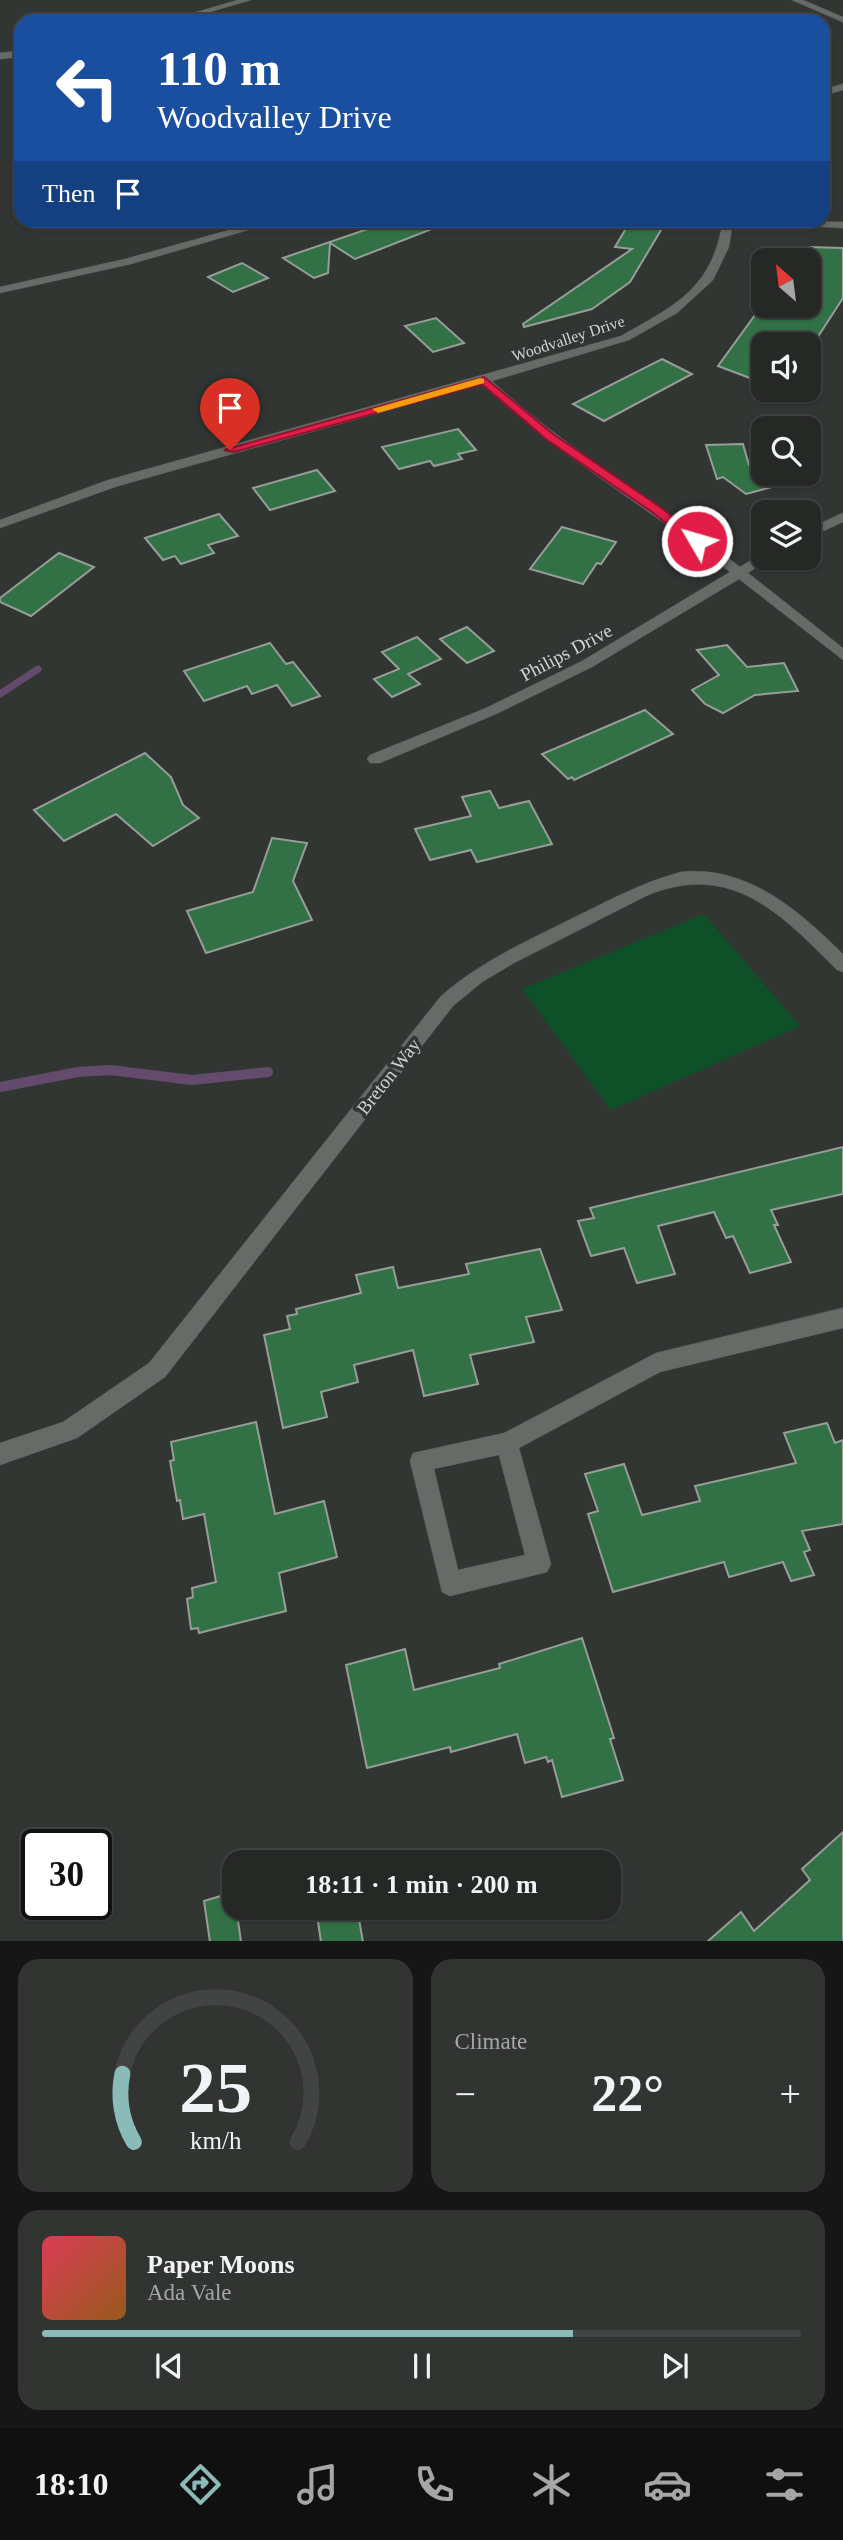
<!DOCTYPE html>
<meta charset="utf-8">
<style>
:root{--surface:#262826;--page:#323432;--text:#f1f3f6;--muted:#a4a6a7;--line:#424443;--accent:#8bbbb9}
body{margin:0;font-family:"Times New Roman",serif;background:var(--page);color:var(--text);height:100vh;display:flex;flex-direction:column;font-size:26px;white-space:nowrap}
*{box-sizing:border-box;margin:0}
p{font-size:23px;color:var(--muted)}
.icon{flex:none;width:38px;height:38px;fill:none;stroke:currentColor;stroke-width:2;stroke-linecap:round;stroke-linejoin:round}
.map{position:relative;height:1941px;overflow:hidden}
.panel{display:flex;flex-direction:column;gap:18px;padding:18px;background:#151615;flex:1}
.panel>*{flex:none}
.guide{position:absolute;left:14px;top:14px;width:816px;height:214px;border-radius:21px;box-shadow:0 2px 5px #0004,0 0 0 2px var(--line);background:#1a4fa0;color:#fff;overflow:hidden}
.needle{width:46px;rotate:332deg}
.controls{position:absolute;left:751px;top:248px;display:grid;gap:14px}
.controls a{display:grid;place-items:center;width:70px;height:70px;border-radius:14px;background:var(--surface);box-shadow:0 2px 5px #0004,0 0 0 2px var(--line);font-size:35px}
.speed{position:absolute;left:21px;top:1829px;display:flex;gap:14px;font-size:35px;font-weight:700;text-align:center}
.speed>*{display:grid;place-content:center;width:91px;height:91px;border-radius:50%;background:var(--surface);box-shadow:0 2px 5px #0004,0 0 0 2px var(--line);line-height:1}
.speed .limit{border:4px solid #111;border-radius:10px;background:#fff;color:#111}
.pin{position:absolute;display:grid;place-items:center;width:60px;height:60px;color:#fff;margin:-72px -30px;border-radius:50% 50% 50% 0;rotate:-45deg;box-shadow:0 0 7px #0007}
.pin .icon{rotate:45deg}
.me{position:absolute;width:77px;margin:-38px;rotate:308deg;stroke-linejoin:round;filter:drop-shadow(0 0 5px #0008)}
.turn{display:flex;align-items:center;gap:24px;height:147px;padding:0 28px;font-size:32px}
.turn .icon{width:91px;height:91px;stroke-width:2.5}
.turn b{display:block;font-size:49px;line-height:60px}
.then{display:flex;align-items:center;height:66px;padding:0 28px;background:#0003;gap:14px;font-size:26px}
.big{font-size:52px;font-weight:700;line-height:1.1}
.panel .widget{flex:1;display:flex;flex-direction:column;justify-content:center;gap:10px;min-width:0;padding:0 24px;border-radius:21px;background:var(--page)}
.panel .dial{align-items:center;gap:0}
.dial svg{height:182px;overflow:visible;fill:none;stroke:var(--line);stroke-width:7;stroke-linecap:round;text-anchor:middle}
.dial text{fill:var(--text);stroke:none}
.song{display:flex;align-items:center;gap:21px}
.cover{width:84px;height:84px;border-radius:10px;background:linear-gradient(135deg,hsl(350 70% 55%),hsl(30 70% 35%))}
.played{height:7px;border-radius:4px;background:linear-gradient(90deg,var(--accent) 70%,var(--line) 70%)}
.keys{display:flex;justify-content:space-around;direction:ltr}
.heat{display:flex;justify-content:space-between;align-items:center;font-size:38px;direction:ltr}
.panel .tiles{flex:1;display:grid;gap:18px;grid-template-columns:1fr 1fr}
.widget:last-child{grid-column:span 2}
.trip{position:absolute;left:222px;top:1850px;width:399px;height:70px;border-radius:21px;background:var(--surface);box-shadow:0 2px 5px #0004,0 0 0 2px var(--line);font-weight:700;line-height:70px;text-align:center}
.tabs{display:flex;height:112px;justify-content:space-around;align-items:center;background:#0f100f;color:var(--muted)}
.tabs .icon{width:49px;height:49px}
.tabs .on{color:var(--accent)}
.tabs b{font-size:32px;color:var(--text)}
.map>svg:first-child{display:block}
.green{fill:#0e5129}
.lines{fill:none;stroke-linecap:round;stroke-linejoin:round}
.stream-far1{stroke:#644b6d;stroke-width:7}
.stream{stroke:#644b6d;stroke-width:10}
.building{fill:#327145;stroke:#989d99;stroke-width:2}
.minor-casing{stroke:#515551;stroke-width:1}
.tertiary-casing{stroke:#515551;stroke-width:1}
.minor{fill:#676b68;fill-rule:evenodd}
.tertiary{fill:#676b68;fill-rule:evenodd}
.route{fill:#e11d48;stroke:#92132f;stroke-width:2}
.slow{fill:#f59e0b}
.labels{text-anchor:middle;stroke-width:7;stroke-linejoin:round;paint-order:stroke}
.far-street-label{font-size:16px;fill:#d1d4d2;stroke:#323633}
.street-label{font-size:19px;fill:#d1d4d2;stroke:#323633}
</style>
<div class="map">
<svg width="843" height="1942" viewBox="0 0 843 1942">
<rect width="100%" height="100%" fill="#323633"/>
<path class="green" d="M704,914L800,1026L611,1110L522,989Z"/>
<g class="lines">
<path class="stream-far1" d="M0,694L38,669"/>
<path class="stream" d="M0,1087L78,1072L110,1070L192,1080L268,1072"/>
</g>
<g class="building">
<path d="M394,220H434L437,227L355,259L330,243L328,273L314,278L283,258Z"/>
<path d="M631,220H667L630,282L592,309L524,327L523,324L632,249L615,247Z"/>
<path d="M808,247L843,248V298L808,352V345H763V383L718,366L763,304V310L788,315L794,306H808Z"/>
<path d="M242,263L268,278L233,292L208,277Z"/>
<path d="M436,318L464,343L433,352L405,326Z"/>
<path d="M662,359L692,374L604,421L573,404Z"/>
<path d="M458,429L476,450L458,454L462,459L434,466L430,461L399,469L382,447Z"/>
<path d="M743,444L749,465L779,485L746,494L723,477L717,479L706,445Z"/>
<path d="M317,470L335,491L270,510L253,488Z"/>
<path d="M219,514L238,536L208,545L214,553L181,564L175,556L163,560L145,538Z"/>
<path d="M562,527L616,542L601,564L597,563L583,584L530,569Z"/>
<path d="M59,553L94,567L31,616L0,602V598Z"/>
<path d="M467,627L494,651L467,663L440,639Z"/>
<path d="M417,637L441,659L408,674L420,684L392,697L374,679L399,669L382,652Z"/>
<path d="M270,643L286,664L293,662L320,696L292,706L277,685L252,694L247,686L204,701L184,671Z"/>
<path d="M727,645L747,667L784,663L798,691L755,695L723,713L705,704L692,690L719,675L697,650Z"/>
<path d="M645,710L673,734L574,780L572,777L568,779L542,754Z"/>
<path d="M145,753L171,777L183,805L199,818L153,846L116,814L64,841L34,810Z"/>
<path d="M490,791L499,808L529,801L552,844L477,862L471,850L430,860L415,829L471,816L462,797Z"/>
<path d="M272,838L307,843L293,881L312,920L206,953L187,911L253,892Z"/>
<path d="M843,1147V1194L771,1210L778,1225H774L791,1262L750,1273L733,1236L726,1238L714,1212L658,1226L675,1274L637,1283L624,1248L591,1256L578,1221L594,1218L590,1208Z"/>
<path d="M540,1249L562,1310L526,1317L534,1342L470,1355L478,1384L424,1396L413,1350L354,1365L358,1382L321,1392L327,1417L283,1428L264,1335L290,1329L287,1316L297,1314L296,1309L361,1293L356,1275L393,1267L398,1288L469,1274L466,1264Z"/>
<path d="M256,1422L275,1514L324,1501L337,1557L279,1573L286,1611L199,1633L198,1628L191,1629L187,1599L193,1597L192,1588L216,1582L204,1514L183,1519L180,1500L177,1501L170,1461L174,1460L171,1442Z"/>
<path d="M827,1423L835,1443L843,1440V1524L802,1531L810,1550L804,1552L814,1575L791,1581L783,1562L729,1577L724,1562L613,1592L588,1514L598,1511L585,1474L624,1464L642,1515L700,1501L695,1486L796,1463L784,1433Z"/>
<path d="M582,1638L614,1738L610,1739L623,1780L562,1797L552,1760L548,1762L546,1757L525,1763L517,1734L451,1752L450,1747L367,1768L346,1665L405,1649L414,1690L500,1668L499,1664Z"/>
<path d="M843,1832V1942H707L741,1912L754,1931L810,1880L802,1869Z"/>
<path d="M234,1892L241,1942H210L204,1901Z"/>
<path d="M316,1908H357L363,1942H321Z"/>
</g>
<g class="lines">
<g class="minor-casing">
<g id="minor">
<path d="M238,0H251L179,21H166Z"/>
<path d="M21,51V57L0,59V53Z"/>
<path d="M843,84V90L822,96V90Z"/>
<path d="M265,220H283L131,264L0,293V287L125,259Z"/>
<path d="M723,220H733L729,247L713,280L677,313L629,340L492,381C568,451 659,503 740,567L759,555L771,558L748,573L843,648V660L739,579L592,667L496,714L380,763H370L367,759L370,755L486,708L582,661L730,572C649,508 558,455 482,384L118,486L0,528V520L108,480L621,336C677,304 712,289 723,220Z"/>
<path d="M744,220L843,222V228L749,223Z"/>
<path d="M843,513V522L808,538V529Z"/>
<path d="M681,872C748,865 799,911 843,954V972L837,970C781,914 731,860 646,896L514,963L482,982L453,1006L165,1377L77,1438L0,1465V1443L63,1422L149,1363L441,996C480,962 525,942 571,919C608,901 642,882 681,872Z"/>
<path d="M843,1308V1328L660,1372L519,1448L551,1564L547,1572L450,1596L442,1592L410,1461L413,1453L504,1433L656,1353ZM499,1455L525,1555L458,1570L434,1469Z"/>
</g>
</g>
<g class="tertiary-casing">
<path id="tertiary" d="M792,0H803L843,17V22Z"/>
</g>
<use href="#minor" class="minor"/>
<use href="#tertiary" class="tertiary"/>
</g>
<path class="route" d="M484,377L553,434L660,507L701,539V544H692L652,512L546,439L482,384L234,452L224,450Z"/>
<path class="slow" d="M480,378L484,379V383L378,413L372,409Z"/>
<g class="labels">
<g class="far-street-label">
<text transform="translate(568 338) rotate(-18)" y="6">Woodvalley Drive</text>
</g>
<g class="street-label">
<text transform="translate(566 652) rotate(-28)" y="7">Philips Drive</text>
<text transform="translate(388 1076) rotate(-52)" y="7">Breton Way</text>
</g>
</g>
</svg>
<div class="controls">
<a><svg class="needle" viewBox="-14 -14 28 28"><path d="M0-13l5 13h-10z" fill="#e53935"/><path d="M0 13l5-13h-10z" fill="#a4a6a7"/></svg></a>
<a><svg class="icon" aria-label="sound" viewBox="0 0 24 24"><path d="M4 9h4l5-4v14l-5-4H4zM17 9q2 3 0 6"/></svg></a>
<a><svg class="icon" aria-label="search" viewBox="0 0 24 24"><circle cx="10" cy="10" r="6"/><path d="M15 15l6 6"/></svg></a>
<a><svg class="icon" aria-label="layers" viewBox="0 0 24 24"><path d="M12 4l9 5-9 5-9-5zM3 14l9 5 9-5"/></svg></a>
</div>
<div class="speed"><div class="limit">30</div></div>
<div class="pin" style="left:230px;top:450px;background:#d93025"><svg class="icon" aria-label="arrive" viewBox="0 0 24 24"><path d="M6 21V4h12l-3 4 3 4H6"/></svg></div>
<svg class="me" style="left:697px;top:541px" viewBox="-20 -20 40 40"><circle r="17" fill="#e11d48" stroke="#fff" stroke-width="3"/><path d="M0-11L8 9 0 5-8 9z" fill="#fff"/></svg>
<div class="trip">18:11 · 1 min · 200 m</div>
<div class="guide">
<div class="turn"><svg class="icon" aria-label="left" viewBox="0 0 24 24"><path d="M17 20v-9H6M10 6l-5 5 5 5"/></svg><div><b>110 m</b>Woodvalley Drive</div></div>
<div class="then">Then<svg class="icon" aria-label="arrive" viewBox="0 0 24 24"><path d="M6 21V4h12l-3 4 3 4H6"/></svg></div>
</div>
</div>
<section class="panel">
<div class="tiles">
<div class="widget dial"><svg viewBox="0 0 100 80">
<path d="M14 69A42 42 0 1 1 86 69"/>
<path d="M14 69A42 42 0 0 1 9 39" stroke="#8bbbb9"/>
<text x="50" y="56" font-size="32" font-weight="700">25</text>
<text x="50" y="72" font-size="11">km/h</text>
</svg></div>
<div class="widget"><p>Climate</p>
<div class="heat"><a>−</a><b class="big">22°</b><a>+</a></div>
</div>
<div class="widget">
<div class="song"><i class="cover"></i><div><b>Paper Moons</b><p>Ada Vale</p></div></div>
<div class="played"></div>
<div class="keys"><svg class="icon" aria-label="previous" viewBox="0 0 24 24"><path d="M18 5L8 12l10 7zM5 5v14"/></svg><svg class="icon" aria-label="pause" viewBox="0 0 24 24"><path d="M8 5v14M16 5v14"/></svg><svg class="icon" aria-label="next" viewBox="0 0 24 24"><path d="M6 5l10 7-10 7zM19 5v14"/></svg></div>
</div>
</div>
</section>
<nav class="tabs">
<b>18:10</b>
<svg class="icon on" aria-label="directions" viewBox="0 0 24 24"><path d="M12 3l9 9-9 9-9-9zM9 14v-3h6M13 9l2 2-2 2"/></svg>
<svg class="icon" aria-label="music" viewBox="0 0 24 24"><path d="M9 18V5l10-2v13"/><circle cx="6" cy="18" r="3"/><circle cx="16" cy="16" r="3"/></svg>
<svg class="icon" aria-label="phone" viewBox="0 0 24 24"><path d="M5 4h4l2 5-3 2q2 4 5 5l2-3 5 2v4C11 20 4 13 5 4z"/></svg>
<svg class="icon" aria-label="climate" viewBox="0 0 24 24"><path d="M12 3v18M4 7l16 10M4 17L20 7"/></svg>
<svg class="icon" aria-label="car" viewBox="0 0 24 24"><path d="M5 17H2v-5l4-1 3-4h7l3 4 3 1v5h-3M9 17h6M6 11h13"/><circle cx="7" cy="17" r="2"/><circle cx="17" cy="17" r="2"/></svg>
<svg class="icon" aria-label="filters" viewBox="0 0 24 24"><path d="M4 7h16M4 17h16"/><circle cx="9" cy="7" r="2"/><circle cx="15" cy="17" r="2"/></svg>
</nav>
